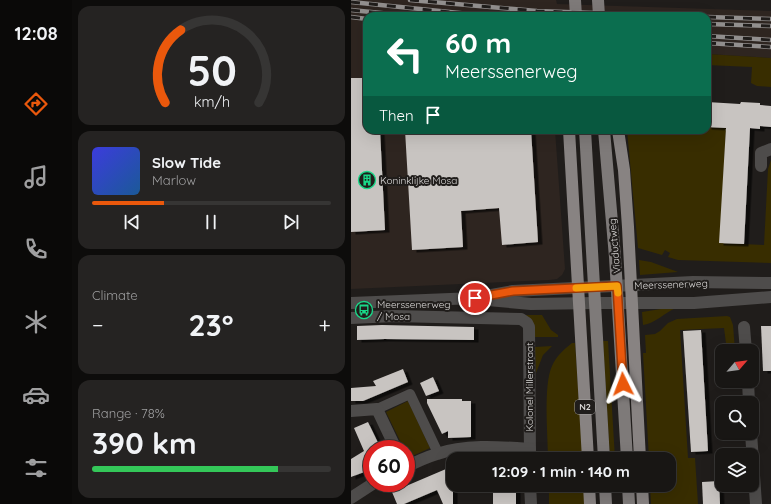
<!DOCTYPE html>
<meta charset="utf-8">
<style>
:root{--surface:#181614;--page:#252322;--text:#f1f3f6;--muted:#9f9fa0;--line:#363534;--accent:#ea580c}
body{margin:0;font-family:Quicksand,sans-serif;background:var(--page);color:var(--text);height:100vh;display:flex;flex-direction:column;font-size:15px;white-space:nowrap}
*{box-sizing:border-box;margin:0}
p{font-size:13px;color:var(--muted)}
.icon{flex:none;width:22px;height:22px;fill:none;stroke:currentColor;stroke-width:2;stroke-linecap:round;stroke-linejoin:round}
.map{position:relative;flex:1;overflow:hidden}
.details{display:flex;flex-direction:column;gap:6px;padding:6px;background:#0d0c0b;width:279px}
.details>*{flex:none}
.guide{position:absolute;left:12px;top:12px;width:348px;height:122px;border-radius:12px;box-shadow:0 4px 16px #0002,0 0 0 1px var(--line);background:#0b6e4f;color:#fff;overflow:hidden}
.needle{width:26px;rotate:62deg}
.fabs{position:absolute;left:364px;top:344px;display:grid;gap:8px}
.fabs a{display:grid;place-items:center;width:44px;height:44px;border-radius:8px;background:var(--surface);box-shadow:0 4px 16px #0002,0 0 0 1px var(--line);font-size:20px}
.speed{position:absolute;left:12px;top:440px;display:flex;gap:8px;font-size:20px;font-weight:700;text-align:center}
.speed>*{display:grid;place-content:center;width:52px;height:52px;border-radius:50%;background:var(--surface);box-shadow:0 4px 16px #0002,0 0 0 1px var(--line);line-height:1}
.speed .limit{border:6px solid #d22;background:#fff;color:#111}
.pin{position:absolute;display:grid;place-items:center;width:34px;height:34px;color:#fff;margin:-17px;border:2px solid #fff;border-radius:50%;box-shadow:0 1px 4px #0007}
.me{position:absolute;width:44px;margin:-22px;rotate:357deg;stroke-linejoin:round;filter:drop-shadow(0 0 3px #0008)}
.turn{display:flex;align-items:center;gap:14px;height:84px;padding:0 16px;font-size:18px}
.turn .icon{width:52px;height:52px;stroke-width:2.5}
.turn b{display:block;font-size:28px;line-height:34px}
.then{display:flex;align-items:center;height:38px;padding:0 16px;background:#0003;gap:8px;font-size:15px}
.big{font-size:30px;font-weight:700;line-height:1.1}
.details .widget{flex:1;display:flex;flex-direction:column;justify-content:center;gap:6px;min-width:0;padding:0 14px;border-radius:12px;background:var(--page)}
.details .dial{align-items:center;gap:0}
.dial svg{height:104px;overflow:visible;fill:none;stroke:var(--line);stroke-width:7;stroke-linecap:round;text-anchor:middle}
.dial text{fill:var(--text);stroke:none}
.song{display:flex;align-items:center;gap:12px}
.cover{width:48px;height:48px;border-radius:6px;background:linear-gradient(135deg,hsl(240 70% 55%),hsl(210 70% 35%))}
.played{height:4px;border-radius:2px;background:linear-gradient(90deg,var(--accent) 30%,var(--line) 30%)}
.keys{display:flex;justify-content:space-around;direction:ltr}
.heat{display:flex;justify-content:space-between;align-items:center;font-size:22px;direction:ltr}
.charge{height:6px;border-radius:3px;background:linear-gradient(90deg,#34c759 78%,var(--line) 0)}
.trip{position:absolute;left:95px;top:452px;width:230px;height:40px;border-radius:12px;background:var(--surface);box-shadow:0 4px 16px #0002,0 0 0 1px var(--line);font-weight:700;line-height:40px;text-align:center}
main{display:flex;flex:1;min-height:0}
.dock{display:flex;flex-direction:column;width:72px;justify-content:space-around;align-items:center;background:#0a0908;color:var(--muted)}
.dock .icon{width:28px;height:28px}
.dock .active{color:var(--accent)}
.dock b{font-size:18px;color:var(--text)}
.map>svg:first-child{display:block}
.built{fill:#2e2520}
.green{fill:#382d00}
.building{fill:#c8c4c1;filter:url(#shadow)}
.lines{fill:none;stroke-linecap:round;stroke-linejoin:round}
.pedestrian{stroke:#4e4c4b;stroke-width:10}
.minor{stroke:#4e4c4b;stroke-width:12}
.tertiary{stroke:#4e4c4b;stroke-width:12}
.primary{stroke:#7e7a79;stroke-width:12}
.trunk{stroke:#888382;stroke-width:12}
.rail-casing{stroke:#928f8e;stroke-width:4.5}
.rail{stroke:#201d1b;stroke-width:3;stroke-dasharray:9;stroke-linecap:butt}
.route-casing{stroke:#983908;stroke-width:10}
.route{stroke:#ea580c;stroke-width:7}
.slow{stroke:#f59e0b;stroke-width:7}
.labels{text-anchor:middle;stroke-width:4;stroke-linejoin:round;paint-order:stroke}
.shield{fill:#201d1b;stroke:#a4a1a0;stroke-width:1}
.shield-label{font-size:9px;font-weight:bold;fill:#dcdad9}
.poi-label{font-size:10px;fill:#dcdad9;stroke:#201d1b;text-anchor:start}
.street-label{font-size:10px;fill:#dcdad9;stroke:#201d1b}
</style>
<main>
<nav class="dock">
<b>12:08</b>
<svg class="icon active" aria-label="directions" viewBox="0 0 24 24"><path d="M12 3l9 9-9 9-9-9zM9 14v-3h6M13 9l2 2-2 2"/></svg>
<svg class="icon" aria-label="music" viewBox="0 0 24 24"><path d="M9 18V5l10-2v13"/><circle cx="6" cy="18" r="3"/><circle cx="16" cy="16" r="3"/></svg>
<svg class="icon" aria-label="phone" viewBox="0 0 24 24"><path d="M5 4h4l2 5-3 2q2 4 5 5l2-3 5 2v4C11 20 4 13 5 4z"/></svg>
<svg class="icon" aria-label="climate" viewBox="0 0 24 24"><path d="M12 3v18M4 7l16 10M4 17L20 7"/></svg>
<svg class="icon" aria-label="car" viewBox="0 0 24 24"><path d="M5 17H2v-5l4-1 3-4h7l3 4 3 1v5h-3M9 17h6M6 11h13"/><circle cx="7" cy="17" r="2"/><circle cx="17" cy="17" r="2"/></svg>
<svg class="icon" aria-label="filters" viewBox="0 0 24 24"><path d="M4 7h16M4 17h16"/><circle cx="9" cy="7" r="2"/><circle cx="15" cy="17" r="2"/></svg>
</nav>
<section class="details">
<div class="widget dial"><svg viewBox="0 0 100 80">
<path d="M14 69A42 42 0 1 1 86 69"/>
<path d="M14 69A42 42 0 0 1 26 13" stroke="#ea580c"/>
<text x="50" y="56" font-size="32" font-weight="700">50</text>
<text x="50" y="72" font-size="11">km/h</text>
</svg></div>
<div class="widget">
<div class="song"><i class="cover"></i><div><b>Slow Tide</b><p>Marlow</p></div></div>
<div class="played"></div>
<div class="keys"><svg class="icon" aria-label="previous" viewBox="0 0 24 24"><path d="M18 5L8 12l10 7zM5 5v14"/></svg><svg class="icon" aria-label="pause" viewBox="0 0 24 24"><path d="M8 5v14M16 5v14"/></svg><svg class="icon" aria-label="next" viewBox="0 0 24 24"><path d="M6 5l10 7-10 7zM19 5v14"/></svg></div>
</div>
<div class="widget"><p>Climate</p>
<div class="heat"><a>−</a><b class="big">23°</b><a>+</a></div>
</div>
<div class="widget"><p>Range · 78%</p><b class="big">390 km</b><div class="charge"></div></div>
</section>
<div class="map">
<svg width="420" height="504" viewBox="0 0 420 504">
<defs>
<filter id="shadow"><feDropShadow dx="4.5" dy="2.5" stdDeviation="0" flood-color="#0009"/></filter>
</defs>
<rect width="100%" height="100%" fill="#201d1b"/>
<path class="built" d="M0,0H205L206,4L420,11V58L356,54V16H16V130H204L214,269L211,275L206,279L198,280L0,289Z"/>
<g class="green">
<path d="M356,54L420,58V87L406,86L400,83L401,67L356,65Z"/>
<path d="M356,127L375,128L369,243L413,245L417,169L420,160V263L327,260L317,257L319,253L314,250L311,255L287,248L276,130H356Z"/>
<path d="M288,260L300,262L327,272L289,275Z"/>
<path d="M316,308H325C313,313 305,323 292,325L291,312Z"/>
<path d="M172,315H191L200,330L207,335V337H184V326Z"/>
<path d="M376,316L379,317L382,325L384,351H376L373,328L329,330L337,458H344L347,504H300L299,485H318V459H298L292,353H295L294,335L304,334L309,331L317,323L326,319Z"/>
<path d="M252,341H257L264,459H259Z"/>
<path d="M221,343H224L232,459H197C197,436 192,385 201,366C205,357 212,350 221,343Z"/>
<path d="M201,346L192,355L185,373L184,347Z"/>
<path d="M57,401L79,448L57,458L55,454V449H53L35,412Z"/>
<path d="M198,485H234L235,504H198Z"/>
</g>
<g class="building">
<path d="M0,78H16V130H29L34,230L0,232Z"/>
<path d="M356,102L389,104L390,102L409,103V105L420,106V127L409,126V129L399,128L393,244L368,243L375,128L356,127Z"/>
<path d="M54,130H180L187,242L151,245L148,208L110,211L112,247L61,250Z"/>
<path d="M31,325L123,327V340L34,339L6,340V326Z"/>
<path d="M410,326H420V371H412Z"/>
<path d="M350,330L357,451L340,452L332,331Z"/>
<path d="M52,369L57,382L12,401H0V388L25,386L22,381Z"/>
<path d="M82,377L88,391L75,396L69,383Z"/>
<path d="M76,399H111V401H120V437L97,438V431L91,434L76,403Z"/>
<path d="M17,422L30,449H21V469L0,477V459L13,451L3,428Z"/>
<path d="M102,466V504H92L86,490L53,504H46L41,492Z"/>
<path d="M368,481L369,504H352L351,482Z"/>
<rect x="142" y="485" width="23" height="19"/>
</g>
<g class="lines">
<path class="pedestrian" d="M26,409L59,394L87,453"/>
<g class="minor">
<path d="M410,166V153L420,149"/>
<path d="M137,300L180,304L244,303"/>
<path d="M0,303L124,298L162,291L243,287"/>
<path d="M0,318L43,316L170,319L176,323L178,327L179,459"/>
<path d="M393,327L395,351"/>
<path d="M397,381L398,403"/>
<path d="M0,411L26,409L45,449"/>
<path d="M400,433L405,504"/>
<path d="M55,467C65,462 76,457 86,454C114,444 150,447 179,449"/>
<path d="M179,485L180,504"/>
<path d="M0,498L23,483"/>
</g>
<g class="tertiary">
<path d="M243,287L342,282L420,283"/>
<path d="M244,303H343L420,297"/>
</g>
<g class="primary">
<path d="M224,0L225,16"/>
<path d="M247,0L248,16"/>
<path d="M234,130L253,459"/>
<path d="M253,130L264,257L276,459"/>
<path d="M254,485L255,504"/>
<path d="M277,485L278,504"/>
</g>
<g class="trunk">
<path d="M218,130L237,459"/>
<path d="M267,130L273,170L277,227L289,459"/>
<path d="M238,485L239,504"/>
<path d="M291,485L292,504"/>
</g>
<g class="rail-casing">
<g id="rail">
<path d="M59,0L186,11L330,16"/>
<path d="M0,2L138,16"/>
<path d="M0,10L60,16"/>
<path d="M0,17L16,19"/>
<path d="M356,17L420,19"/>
<path d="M356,24L420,26"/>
<path d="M356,36L420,40"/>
<path d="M356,43L420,47"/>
</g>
</g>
<use href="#rail" class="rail"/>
</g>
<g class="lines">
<g class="route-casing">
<path id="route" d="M124,298L162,291L266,286L272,384"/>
</g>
<use href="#route" class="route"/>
<path class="slow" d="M225,288L266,286L267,293"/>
</g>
<defs>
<g id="building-ring" transform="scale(0.9)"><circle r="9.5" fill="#201d1b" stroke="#19d989" stroke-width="1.5"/><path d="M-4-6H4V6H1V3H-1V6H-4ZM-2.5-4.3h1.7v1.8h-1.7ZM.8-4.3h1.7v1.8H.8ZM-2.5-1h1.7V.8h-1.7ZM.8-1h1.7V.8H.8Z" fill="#19d989"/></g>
<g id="bus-ring" transform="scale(0.9)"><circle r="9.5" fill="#201d1b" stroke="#19d989" stroke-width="1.5"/><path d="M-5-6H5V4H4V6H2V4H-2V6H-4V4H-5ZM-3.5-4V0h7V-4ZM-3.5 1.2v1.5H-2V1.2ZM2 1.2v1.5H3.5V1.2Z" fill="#19d989"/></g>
</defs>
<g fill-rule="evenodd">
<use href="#building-ring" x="16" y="180"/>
<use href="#bus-ring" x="13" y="310"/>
</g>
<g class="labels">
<rect class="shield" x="224" y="400" width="20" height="14" rx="3"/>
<g class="shield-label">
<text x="234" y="410">N2</text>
</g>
<g class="poi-label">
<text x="29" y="184">Koninklijke Mosa</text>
<text x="26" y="308">Meerssenerweg<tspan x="26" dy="12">/ Mosa</tspan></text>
</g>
<g class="street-label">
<text transform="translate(263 246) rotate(-95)" y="4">Viaductweg</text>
<text transform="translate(320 284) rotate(-2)" y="4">Meerssenerweg</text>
<text transform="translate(178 387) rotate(-90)" y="4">Kolonel Millerstraat</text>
</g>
</g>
</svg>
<div class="fabs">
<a><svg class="needle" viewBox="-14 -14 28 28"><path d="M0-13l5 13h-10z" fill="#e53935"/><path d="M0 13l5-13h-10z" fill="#9f9fa0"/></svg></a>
<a><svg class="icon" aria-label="search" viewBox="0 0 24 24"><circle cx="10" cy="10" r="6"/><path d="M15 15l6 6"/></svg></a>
<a><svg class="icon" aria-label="layers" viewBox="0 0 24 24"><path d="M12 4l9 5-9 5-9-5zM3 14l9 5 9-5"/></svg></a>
</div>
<div class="speed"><div class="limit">60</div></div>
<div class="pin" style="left:124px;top:298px;background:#d93025"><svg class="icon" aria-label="arrive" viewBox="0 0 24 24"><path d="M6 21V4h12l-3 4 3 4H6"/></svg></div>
<svg class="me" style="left:272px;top:384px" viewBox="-20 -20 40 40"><path d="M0-17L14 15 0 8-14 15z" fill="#ea580c" stroke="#fff" stroke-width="4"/></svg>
<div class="trip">12:09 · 1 min · 140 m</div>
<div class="guide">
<div class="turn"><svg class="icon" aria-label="left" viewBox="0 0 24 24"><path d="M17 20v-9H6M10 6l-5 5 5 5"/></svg><div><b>60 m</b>Meerssenerweg</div></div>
<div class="then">Then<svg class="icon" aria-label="arrive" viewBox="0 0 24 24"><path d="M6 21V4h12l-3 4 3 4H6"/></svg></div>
</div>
</div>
</main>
